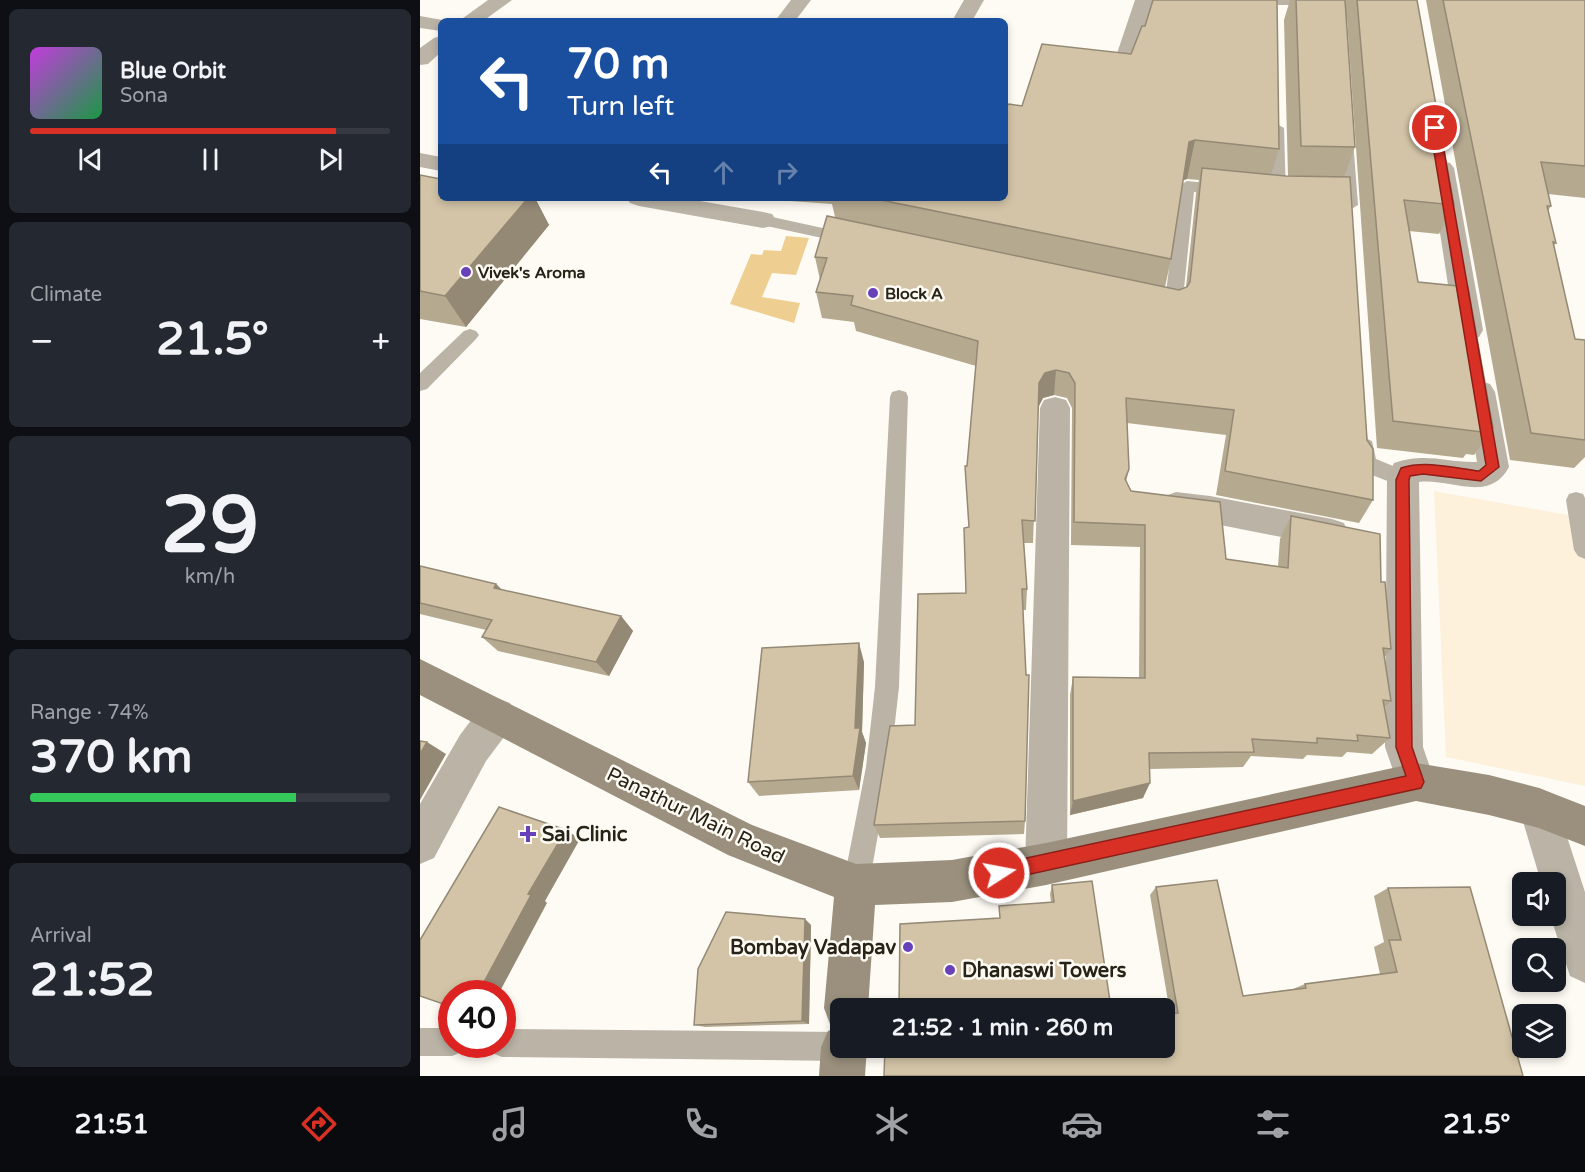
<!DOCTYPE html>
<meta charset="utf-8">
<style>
:root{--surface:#171b24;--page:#242831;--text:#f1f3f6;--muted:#9ea1a6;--line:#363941;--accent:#d93025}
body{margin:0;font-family:"Varela Round",sans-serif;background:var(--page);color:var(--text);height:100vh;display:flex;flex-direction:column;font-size:22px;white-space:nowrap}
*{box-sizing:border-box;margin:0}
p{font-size:20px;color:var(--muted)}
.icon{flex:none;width:33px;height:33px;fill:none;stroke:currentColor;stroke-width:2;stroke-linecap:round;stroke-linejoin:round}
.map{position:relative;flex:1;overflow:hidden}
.panel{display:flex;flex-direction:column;gap:9px;padding:9px;background:#0d0f14;width:420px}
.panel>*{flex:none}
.hud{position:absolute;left:18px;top:18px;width:570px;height:183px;border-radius:9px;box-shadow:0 3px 9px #0003;background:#1a4fa0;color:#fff;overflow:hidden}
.controls{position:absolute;left:1092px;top:872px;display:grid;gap:12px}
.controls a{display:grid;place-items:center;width:54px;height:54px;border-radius:9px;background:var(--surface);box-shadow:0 3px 9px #0003;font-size:30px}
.speed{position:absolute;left:18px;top:980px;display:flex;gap:12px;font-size:30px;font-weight:700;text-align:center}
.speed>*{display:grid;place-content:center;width:78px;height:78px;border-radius:50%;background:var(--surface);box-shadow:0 3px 9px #0003;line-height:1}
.speed .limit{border:9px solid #d22;background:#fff;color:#111}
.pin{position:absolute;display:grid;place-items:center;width:51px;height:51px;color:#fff;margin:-26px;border:3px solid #fff;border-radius:50%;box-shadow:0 2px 6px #0007}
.me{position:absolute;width:66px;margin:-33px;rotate:79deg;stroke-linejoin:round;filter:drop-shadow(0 0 4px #0008)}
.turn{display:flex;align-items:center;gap:21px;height:126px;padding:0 30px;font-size:27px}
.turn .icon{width:78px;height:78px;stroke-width:2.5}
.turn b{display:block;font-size:42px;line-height:51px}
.lanes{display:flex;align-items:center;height:57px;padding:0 30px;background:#0003;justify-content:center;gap:30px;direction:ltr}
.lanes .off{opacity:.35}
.big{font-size:45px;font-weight:700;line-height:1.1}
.panel .widget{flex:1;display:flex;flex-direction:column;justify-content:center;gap:9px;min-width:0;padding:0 21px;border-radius:9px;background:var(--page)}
.panel .dial{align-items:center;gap:0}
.dial b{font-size:78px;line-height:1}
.song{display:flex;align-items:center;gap:18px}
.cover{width:72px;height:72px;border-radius:9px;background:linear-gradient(135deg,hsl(290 70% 55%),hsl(140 70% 35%))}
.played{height:6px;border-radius:3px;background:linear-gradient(90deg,var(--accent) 85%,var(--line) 85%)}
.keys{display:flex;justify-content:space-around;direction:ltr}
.heat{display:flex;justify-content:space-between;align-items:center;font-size:33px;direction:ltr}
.charge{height:9px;border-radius:4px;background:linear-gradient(90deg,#34c759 74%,var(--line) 0)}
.trip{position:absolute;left:410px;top:998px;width:345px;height:60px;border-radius:9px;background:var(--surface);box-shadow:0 3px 9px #0003;font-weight:700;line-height:60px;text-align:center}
.menu{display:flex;height:96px;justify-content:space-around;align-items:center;background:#090b0e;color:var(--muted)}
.menu .icon{width:42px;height:42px}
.menu .active{color:var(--accent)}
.menu b{font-size:27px;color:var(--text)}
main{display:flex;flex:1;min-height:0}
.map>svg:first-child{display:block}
.built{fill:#fdf1db}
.green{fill:#eecf91}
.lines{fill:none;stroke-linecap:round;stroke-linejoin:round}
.lane{fill:#bab3a6;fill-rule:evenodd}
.street{fill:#bab3a6;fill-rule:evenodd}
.secondary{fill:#9a907d;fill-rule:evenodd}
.wall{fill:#b5a990;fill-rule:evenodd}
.shaded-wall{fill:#948975}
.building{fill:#d3c4a7;stroke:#948975;stroke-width:1.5}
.route{fill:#d93025;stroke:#8d1f18;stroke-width:1.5}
.poi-dot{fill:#6840b9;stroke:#fefbf4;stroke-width:2}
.labels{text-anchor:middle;stroke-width:5;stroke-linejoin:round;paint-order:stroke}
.poi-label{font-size:16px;font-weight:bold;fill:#282317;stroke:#fefbf4;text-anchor:start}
.near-street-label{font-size:20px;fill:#282317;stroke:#fefbf4}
.near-poi-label{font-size:20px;font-weight:bold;fill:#282317;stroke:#fefbf4;text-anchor:start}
</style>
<main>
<section class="panel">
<div class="widget">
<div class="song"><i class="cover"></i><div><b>Blue Orbit</b><p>Sona</p></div></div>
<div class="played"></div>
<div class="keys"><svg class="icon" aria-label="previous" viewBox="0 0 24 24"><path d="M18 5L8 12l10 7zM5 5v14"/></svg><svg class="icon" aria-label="pause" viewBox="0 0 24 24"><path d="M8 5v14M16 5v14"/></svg><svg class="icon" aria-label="next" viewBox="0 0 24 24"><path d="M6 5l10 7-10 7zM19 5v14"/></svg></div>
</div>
<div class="widget"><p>Climate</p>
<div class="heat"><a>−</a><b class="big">21.5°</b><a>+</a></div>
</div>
<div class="widget dial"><b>29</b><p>km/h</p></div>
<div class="widget"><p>Range · 74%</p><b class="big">370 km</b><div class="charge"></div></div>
<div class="widget"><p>Arrival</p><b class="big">21:52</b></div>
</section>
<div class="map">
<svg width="1165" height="1076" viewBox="0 0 1165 1076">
<rect width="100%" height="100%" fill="#fefbf4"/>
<path class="built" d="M1014,491L1165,518V786L1026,757Z"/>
<path class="green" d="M366,236L389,238L376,275L352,273L342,297L380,303L374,323L310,304L331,254L342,255L344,250L361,251Z"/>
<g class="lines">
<g class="lane">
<path d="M857,124L864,128L866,196L858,201L843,198L841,195L843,192L850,190V128Z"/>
<path d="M926,136L933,140L938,205L930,210L922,205L919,140Z"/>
<path d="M767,181L806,185L814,190L806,195L774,192L762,308L759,312L753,314L739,311L736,307L739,303L745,301L759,186Z"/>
<path d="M343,215L430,234L436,235L438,239L436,243L430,244L337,224L335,220Z"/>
<path d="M50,329L56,331L59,335L56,339L7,389L0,391V373L44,331Z"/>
<path d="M479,390L486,392L488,397L479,687L470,767L449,885L445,894L436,898L427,894L423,885L446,767L455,687L470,397L472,392Z"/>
<path d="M945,438L952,441L956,459L990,473L993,479L990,485L983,487L939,470C935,461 934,449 938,441Z"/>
<path d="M1156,492L1163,494L1165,498V559L1158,556L1154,550L1146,500L1149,494Z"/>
<path d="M0,1028H32V1044H46L42,1052L32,1056H0Z"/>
<path d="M82,1029L420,1032V1047H438L434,1057L424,1061L82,1057L72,1053L68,1044H82Z"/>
</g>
<g class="street">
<path d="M68,0H92L63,21H39Z"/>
<path d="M371,0H391L375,21H355Z"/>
<path d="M544,0H564L552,21H532Z"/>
<path d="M715,0H735L709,83L706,88L698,90L690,88L687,83Z"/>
<path d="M855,0H875L872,5H858Z"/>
<path d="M0,16L28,21H21V31L0,28Z"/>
<path d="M21,36V52L8,64L0,65V48L14,38Z"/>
<path d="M0,153L21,157V171L0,167Z"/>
<path d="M1022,161L1030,163L1034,168L1063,330L1059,337L1049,340L1039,337L1035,330L1010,168L1014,163Z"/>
<path d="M207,198H263L343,212L352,214L356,220L352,226L343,228L219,206L210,203Z"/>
<path d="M1060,381L1070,384L1075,392L1089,467C1069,504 1031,478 999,482L1003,747L1015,782L1010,796L996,801L982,796L965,747L967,479L974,463C1008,452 1025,463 1057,462L1045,392L1050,384Z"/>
<path d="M635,397L646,400L650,408L647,864L640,878L626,885L612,878L605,864L620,408L624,400Z"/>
<path d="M756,492L790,496L912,519L924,523L928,533L924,543L912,547L745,514L740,505L745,496Z"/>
<path d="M77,698L90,703L96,716L90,729L66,761L14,858L0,864V804L40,735L64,703Z"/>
<path d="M1119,788L1133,794L1165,892V983L1150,976L1130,915H1136V882H1121L1099,808L1105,794Z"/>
</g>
<path class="secondary" d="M0,659L332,825L436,864L532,860L626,843L996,763L1069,775L1119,788L1165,806V846L1119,828L1069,815L996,801L626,885L532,902L455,905L448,1008H420V1047H447L445,1076H399L401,1047L408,1031L418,1027L410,1024L404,1008L414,897L308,855L0,695Z"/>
</g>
<g class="wall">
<path d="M870,0H997L1034,205L1019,234L989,231L998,282L1073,428L1054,455L1046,454L1043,458L957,448L927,19L926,17L935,147L924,177L953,500L939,523L796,495L806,435L707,423L709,469L706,482L711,491L806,559L858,566L860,539L871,516L961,582L971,649L964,658L971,701L964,708L970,738L952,754L927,752L922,757L887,755L883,759L831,756L823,767L730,769L723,798L650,815V695L653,677L719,678L720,547L651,545L652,408L647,398L634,395L623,398L618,407L613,543H604L607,589L606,610H603L605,821L604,834L460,838L454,825L495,725L546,593L549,527L547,466L556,366L436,331L434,322L402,318L396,292L400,280L395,257L415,217L412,204L370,201V198H585L602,106L859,149L851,175L868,176L864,20ZM767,179L779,180L776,194L766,287L759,290L745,287L751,259L763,180Z"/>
<path d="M1006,0H1165V198L1128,194L1131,206L1128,211L1136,243L1134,245L1155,339L1165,340V457L1154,468L1090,460Z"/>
<path d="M0,175L21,198H115L129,225L46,327L0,319Z"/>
<path d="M0,566L76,584L82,590L201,616L213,631L189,676L78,651L62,637L66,630L0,614Z"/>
<path d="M444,662L442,732L446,743L439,790L339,796L328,782Z"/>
<path d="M632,885L691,1008L580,918L631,902L630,894Z"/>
<path d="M736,887L823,996L873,989L885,984L960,974L954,947L964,942L954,896L968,888L1103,1076L750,1013L730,895Z"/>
<path d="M391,925L389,1024L285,1027L274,1025Z"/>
</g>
<g class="shaded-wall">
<path d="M775,140L767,179L761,181L769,142Z"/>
<path d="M108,198H115L129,225L46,327L25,296Z"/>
<path d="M636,370L634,395L623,398L618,408L619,383L625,373Z"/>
<path d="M76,584L92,600L74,588Z"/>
<path d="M201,616L213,631L189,676L176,662Z"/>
<path d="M439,643L444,662L442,732L446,743L439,790L433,776Z"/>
<path d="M7,742L26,754L0,800V754Z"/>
<path d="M730,783L723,798L650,815L653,801Z"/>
<path d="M146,830L160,839L125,901L127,903L79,993H58L108,894Z"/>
<path d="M385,919L391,925L389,1024L382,1021Z"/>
</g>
<g class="building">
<path d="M733,0H857L859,149L775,140L769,142L751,259L451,198H585V107L589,104L602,106L622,44L711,54L722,26H725Z"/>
<path d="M876,0H925L935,147L881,146Z"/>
<path d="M937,0H997L1034,205L984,200L998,282L1048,287L1073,428L1061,426L1062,432L973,421Z"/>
<path d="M1023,0H1165V166L1121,162L1131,206H1127L1136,243L1133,242L1155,339L1165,340V440L1111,433Z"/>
<path d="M782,168L866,176L930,177L947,440L953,449V500L805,471L814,410L706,398L709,469L705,479L711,491L800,502L806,559L868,568L871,516L960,534L961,582H965L971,649L963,648L971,701L963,700L970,738L937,735L938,741L897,738V743L832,739L834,752L729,753L730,783L653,801V677L725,678V525L654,522L655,383L649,373L636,370L625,373L619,383L615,521L602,520L607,589H602L606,675H609L605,821L454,825L470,726L495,725L498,594L546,593L544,528L549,527L545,466H547L558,341L431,305L433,296L396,292L407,258L395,257L407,216L759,290L767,287L770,282Z"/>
<path d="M0,175L21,179V198H108L25,296L0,291Z"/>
<path d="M0,566L76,584L74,588L201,616L176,662L62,637L72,620L0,603Z"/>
<path d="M439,643L435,728H440L433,776L328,782L342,648Z"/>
<path d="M0,741L7,742L0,754Z"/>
<path d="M79,807L146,830L108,894L111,895L58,993H32V1007L0,996V940Z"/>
<path d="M797,880L823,996L886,988L885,984L977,972L969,940H981L968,888L1050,887L1103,1076H464L465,1047H744V1013H758L736,887Z"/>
<path d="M672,881L691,1008H479L480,924L580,918L579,906L634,902L632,885Z"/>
<path d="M306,912L385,919L382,1021L274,1025L278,969Z"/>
</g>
<path class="route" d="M1015,125L1020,128L1079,467L1061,481L1003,474L990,476L989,480L992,747L1004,782L1001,788L579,881L573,879L571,873L573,867L579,864L986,776L976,747V480L981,468C1006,460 1034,468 1059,471L1066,465L1010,128Z"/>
<g class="poi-dot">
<circle cx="46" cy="272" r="6"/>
<circle cx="453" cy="293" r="6"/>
<path d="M105 825h6v6h6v6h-6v6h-6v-6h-6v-6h6z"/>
<circle cx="488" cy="947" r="6"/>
<circle cx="530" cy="970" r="6"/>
</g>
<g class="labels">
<g class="poi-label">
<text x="58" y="278">Vivek's Aroma</text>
<text x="465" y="299">Block A</text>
</g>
<g class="near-street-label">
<text transform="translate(276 815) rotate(26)" y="7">Panathur Main Road</text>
</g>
<g class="near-poi-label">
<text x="122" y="841">Sai Clinic</text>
<text x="476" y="954" text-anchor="end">Bombay Vadapav</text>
<text x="542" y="977">Dhanaswi Towers</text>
</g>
</g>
</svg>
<div class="controls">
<a><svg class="icon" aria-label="sound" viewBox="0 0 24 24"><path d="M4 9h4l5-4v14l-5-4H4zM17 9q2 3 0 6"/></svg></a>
<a><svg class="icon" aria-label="search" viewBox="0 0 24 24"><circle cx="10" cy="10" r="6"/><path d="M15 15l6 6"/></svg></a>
<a><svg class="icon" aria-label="layers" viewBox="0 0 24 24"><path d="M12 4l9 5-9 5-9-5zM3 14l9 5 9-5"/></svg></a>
</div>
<div class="speed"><div class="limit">40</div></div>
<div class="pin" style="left:1015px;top:128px;background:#d93025"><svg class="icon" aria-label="arrive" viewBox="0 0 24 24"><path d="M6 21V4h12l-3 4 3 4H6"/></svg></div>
<svg class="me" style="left:579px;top:873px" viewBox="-20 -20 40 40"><circle r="17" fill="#d93025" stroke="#fff" stroke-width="3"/><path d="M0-11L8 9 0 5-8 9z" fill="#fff"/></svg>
<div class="trip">21:52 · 1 min · 260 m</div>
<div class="hud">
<div class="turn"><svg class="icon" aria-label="left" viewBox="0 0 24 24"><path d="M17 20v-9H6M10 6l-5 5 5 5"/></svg><div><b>70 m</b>Turn left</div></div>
<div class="lanes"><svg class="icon" aria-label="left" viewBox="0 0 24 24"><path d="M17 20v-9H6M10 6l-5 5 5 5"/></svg><svg class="icon off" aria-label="ahead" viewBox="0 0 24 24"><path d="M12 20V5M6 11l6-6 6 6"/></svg><svg class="icon off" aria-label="right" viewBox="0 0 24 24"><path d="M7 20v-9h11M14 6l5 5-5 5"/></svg></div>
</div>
</div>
</main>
<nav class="menu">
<b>21:51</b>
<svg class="icon active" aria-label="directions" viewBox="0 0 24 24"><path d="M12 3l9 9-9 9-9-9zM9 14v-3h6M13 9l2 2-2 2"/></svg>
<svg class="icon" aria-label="music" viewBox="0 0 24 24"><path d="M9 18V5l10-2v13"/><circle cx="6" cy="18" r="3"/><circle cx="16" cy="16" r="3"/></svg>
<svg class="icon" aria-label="phone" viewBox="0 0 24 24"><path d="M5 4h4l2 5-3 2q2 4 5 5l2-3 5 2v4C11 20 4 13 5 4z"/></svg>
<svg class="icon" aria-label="climate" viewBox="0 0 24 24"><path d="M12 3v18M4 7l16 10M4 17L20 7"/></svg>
<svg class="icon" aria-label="car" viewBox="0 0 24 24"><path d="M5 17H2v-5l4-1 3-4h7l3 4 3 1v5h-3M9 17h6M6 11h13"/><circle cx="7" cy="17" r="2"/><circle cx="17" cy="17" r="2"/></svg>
<svg class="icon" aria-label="filters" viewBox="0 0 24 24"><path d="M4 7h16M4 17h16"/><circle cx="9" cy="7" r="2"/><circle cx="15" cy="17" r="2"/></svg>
<b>21.5°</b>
</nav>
